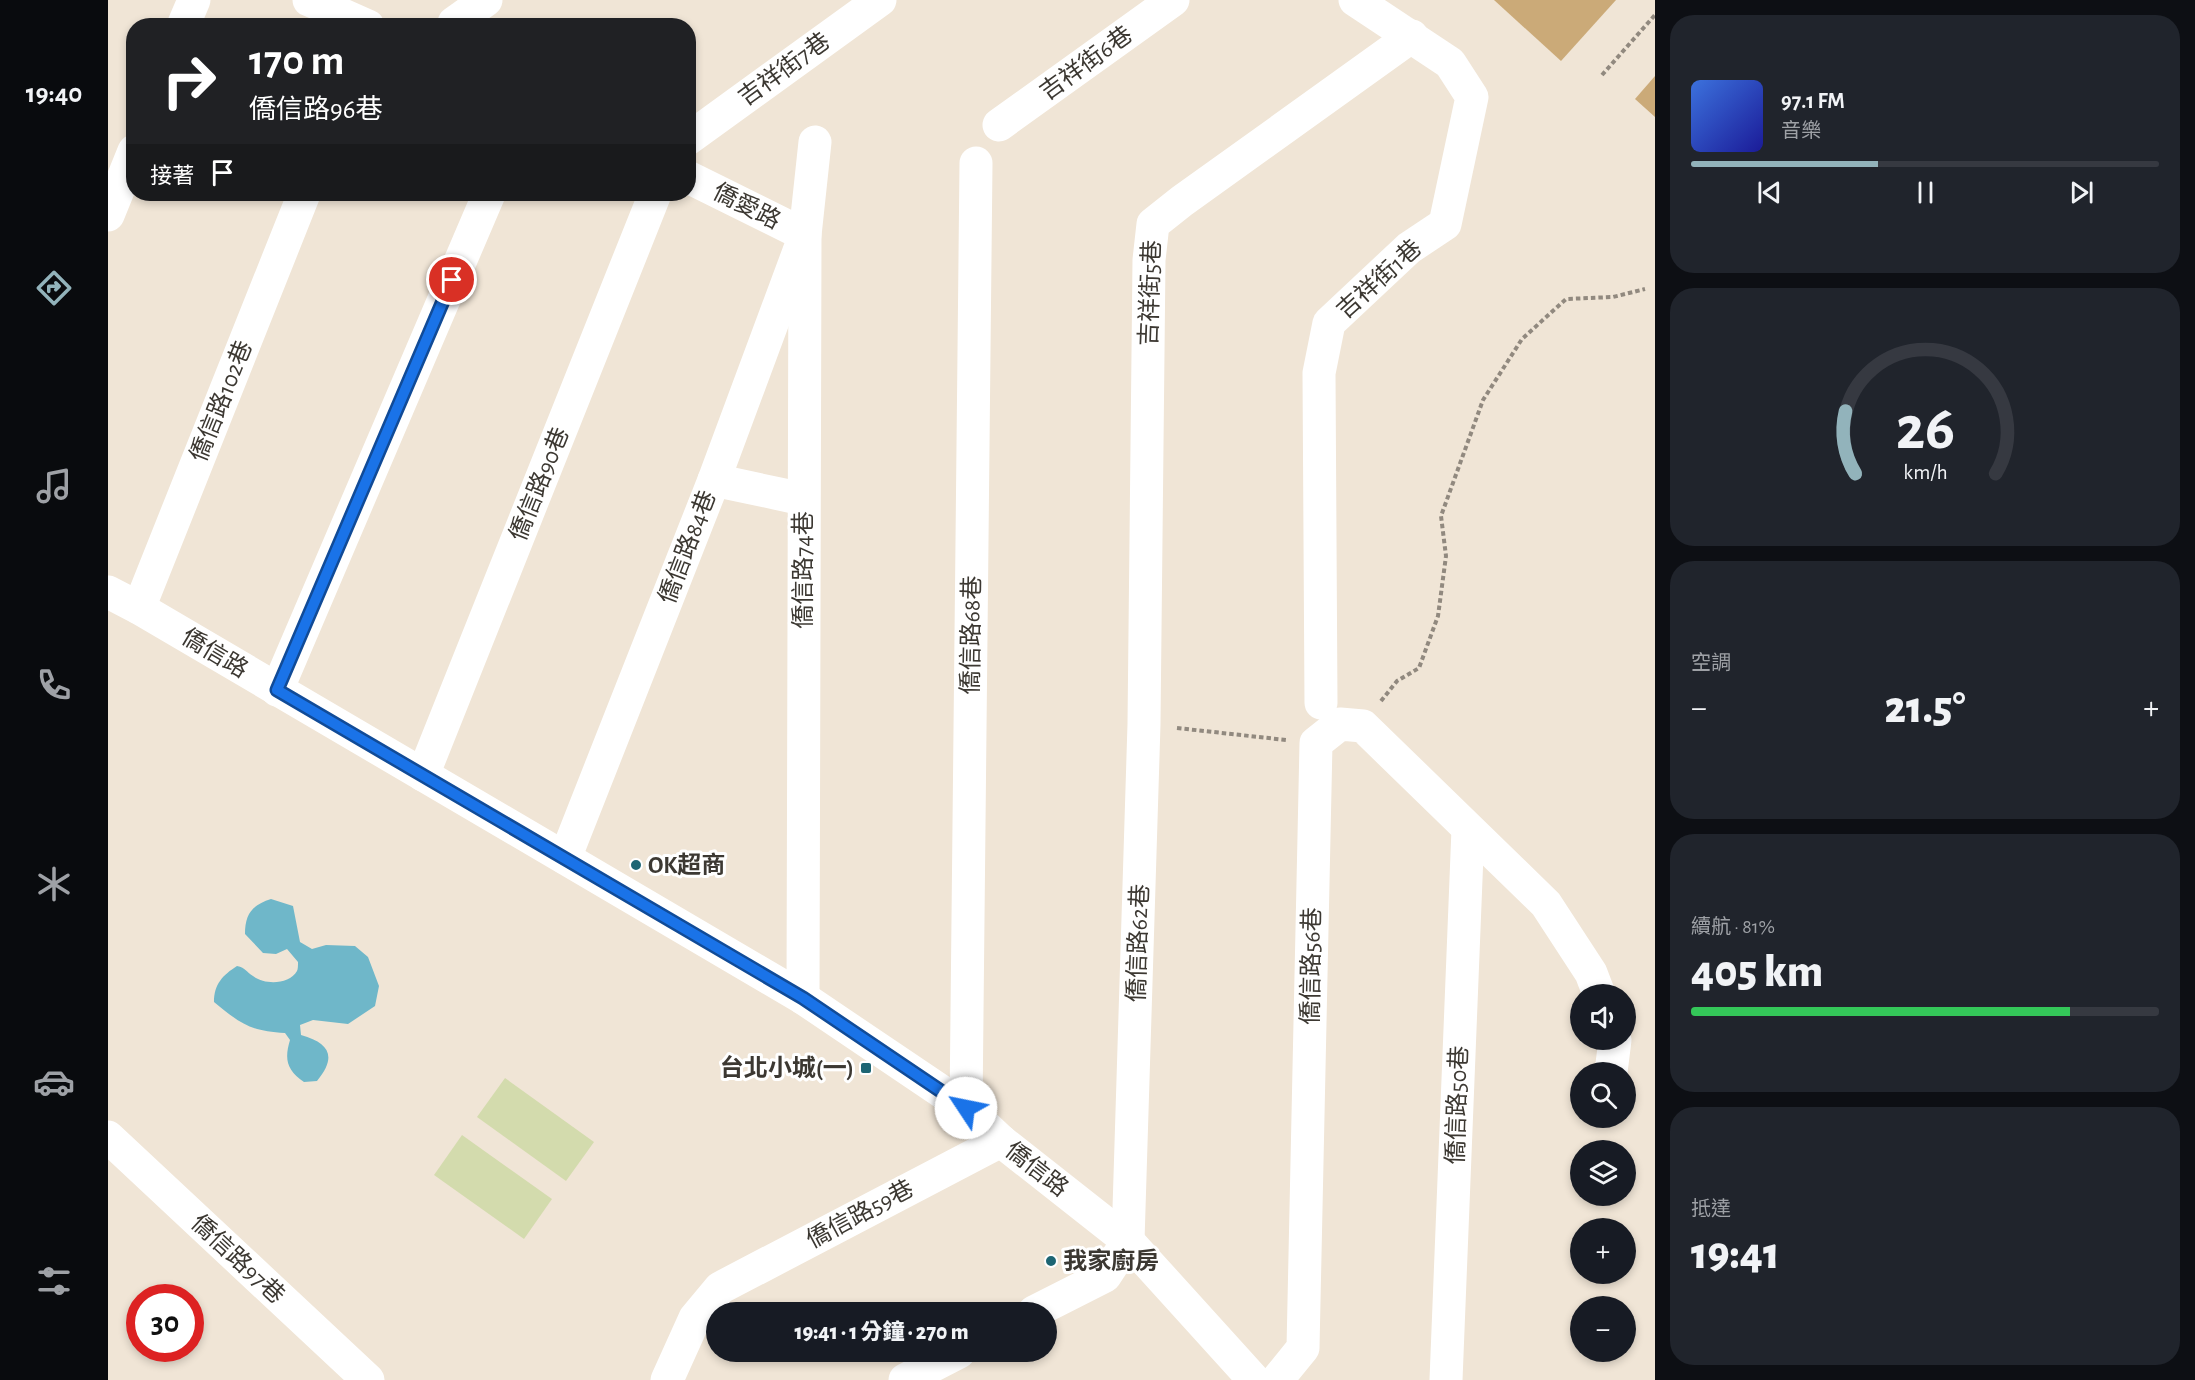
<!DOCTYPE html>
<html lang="zh-TW">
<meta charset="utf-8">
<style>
:root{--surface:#171b24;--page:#20242c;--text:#f1f3f6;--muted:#9ea1a6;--line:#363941;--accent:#92b3bb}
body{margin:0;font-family:"Alegreya Sans","Noto Sans TC",sans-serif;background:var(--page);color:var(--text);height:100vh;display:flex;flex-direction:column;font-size:22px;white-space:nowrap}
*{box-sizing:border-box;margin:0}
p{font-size:20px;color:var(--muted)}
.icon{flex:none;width:33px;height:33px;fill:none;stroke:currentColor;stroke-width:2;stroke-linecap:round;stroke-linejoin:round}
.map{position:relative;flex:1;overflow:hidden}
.sheet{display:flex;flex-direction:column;gap:15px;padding:15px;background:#0d0f14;width:540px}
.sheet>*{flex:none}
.banner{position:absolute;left:18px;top:18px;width:570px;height:183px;border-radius:24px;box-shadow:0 3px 9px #0003;background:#202124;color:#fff;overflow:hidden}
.controls{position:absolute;left:1462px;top:984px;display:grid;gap:12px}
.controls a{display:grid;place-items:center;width:66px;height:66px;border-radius:50%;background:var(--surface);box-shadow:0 3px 9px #0003;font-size:30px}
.speed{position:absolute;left:18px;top:1284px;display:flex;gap:12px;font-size:30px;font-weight:700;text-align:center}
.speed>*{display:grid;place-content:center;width:78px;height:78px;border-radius:50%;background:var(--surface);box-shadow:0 3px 9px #0003;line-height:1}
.speed .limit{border:9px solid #d22;background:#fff;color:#111}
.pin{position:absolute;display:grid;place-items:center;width:51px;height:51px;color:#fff;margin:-26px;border:3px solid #fff;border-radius:50%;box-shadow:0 2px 6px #0007}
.me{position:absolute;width:66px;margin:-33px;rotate:304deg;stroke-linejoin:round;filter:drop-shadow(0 0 4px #0008)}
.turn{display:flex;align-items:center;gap:21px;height:126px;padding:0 24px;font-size:27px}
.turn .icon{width:78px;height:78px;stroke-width:2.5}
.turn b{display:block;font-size:42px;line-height:51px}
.then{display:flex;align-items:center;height:57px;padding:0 24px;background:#0003;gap:12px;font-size:22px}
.big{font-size:45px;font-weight:800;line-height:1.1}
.sheet .card{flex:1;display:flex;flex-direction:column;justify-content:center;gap:9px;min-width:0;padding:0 21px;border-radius:24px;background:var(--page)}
.sheet .dial{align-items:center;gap:0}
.dial svg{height:156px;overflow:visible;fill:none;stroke:var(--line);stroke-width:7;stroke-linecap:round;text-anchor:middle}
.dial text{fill:var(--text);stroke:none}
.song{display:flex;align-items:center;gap:18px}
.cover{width:72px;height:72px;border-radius:9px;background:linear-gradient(135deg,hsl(220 70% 55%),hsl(240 70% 35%))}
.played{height:6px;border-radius:3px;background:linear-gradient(90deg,var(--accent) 40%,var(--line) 40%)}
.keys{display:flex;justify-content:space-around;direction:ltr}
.heat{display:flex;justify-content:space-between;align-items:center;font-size:33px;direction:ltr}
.charge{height:9px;border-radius:4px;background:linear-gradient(90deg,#34c759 81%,var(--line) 0)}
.trip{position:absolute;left:598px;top:1302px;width:351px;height:60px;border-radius:30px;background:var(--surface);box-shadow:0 3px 9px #0003;font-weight:800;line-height:60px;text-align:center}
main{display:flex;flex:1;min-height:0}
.tab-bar{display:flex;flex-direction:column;width:108px;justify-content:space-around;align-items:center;background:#090b0e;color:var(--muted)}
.tab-bar .icon{width:42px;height:42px}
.tab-bar .selected{color:var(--accent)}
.tab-bar b{font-size:27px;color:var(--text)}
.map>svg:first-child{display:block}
.green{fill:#d3dbad}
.water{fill:#6fb7c9}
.building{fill:#cbaa78}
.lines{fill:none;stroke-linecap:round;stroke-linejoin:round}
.path{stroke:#91897f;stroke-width:4;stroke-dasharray:4.5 3;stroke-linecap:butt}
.minor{stroke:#fff;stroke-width:33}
.route-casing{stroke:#114b97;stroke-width:15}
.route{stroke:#1a73e8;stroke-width:10}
.poi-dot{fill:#1d6573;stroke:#fff;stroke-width:2}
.labels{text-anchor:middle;stroke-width:6;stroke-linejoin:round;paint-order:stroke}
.street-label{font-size:24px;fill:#3c3832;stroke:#fff}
.poi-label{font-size:24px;font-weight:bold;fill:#3c3832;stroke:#fff;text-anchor:start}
</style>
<main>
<nav class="tab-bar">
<b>19:40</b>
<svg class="icon selected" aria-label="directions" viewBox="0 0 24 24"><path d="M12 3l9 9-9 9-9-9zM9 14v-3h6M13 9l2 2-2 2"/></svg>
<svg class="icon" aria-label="music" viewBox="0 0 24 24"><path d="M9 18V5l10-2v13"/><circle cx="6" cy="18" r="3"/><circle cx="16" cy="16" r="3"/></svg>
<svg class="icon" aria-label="phone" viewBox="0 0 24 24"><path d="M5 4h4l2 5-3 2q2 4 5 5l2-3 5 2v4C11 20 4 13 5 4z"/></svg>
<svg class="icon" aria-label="climate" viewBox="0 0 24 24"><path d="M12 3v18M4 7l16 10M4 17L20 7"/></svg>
<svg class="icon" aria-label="car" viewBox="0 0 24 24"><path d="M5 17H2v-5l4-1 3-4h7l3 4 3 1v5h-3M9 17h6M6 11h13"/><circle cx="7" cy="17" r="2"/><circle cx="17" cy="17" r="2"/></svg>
<svg class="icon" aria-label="filters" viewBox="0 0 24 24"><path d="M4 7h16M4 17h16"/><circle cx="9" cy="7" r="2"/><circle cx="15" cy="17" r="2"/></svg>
</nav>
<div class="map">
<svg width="1547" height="1380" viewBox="0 0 1547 1380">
<rect width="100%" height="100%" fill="#f0e5d6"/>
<g class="green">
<path d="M397,1078L486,1142L458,1181L369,1117Z"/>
<path d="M354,1135L444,1199L416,1239L326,1175Z"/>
</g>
<path class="water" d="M163,899L185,906L192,942L204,949L218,945L247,946L260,957L271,986L267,1006L240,1024L205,1020L192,1025L193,1035C222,1043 229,1057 209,1081L196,1082C179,1070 176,1060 182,1040L177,1033C142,1031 133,1024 106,1002C106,984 115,975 129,966C138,968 138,972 145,976C156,985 181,985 189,971C190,969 190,965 190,962L179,949L168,954L155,953L137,934C137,914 144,905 163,899Z"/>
<g class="building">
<path d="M1386,0H1508L1453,61Z"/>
<path d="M1547,76V117L1527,99Z"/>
</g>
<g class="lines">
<g class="path">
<path d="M1494,75L1547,15"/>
<path d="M1273,701L1289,681L1311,668L1330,616L1338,556L1333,516L1375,400L1414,339L1458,299L1505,297L1537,289"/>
<path d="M1069,728L1178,740"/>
</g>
<g class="minor">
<path d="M201,0L260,26"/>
<path d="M346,23L378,0"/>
<path d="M75,26L86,0"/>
<path d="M891,125L1065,0"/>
<path d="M580,139L772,0"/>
<path d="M0,215L26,151"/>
<path d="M606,480L695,499"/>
<path d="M0,592L31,608L695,998L858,1108L893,1141L1020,1241L1146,1380"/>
<path d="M31,608L196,194"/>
<path d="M169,690L381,194"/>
<path d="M1213,703L1211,373L1221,323L1301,248L1337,224L1364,97L1342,63L1247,0"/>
<path d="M315,775L547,194"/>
<path d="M457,858L606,480L697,235L580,177"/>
<path d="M695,998L697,235L707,142"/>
<path d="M1503,1072L1507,1040"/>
<path d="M858,1108L868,163"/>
<path d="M0,1137L260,1380"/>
<path d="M926,1312L997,1276L1020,1241L1036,724L1041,260L1045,224L1074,201L1304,36"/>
<path d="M559,1380L587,1318L612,1288L893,1141"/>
<path d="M797,1380L851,1352"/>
<path d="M1169,1380L1195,1348L1208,743L1232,724L1255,726L1438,904L1483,973L1491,994"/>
<path d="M1338,1380L1360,829"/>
</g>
</g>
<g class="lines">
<g class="route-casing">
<path id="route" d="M344,280L169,690L695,998L858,1108"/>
</g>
<use href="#route" class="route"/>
</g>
<g class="poi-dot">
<circle cx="528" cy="865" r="6"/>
<rect x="752" y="1062" width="12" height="12" rx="3"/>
<circle cx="943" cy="1261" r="6"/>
</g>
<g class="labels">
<g class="street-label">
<text transform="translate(978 63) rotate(-36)" y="8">吉祥街6巷</text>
<text transform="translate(676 69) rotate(-36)" y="8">吉祥街7巷</text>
<text transform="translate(639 206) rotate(27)" y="8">僑愛路</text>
<text transform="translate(1271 279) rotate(-42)" y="8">吉祥街1巷</text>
<text transform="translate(1042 293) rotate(-88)" y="8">吉祥街5巷</text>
<text transform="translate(113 401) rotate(-68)" y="8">僑信路102巷</text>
<text transform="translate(431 484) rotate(-68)" y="8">僑信路90巷</text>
<text transform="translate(579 547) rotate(-69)" y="8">僑信路84巷</text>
<text transform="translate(695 570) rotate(-90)" y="8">僑信路74巷</text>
<text transform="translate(863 635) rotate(-89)" y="8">僑信路68巷</text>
<text transform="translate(107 653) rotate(31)" y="8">僑信路</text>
<text transform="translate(1030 943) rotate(-88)" y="8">僑信路62巷</text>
<text transform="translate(1203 966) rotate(-89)" y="8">僑信路56巷</text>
<text transform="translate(1349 1105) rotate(-88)" y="8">僑信路50巷</text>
<text transform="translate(929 1169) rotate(38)" y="8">僑信路</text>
<text transform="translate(752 1214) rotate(-28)" y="8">僑信路59巷</text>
<text transform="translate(130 1259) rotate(43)" y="8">僑信路97巷</text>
</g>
<g class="poi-label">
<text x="540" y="873">OK超商</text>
<text x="746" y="1076" text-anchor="end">台北小城(一)</text>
<text x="955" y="1269">我家廚房</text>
</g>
</g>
</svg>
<div class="controls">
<a><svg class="icon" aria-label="sound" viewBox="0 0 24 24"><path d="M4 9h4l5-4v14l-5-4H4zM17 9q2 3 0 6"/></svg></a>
<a><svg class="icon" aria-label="search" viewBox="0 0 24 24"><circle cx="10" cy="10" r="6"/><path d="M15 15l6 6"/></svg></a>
<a><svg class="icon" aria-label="layers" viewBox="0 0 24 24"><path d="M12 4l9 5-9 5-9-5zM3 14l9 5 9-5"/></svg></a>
<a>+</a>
<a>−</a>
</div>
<div class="speed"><div class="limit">30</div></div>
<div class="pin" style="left:344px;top:280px;background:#d93025"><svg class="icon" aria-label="arrive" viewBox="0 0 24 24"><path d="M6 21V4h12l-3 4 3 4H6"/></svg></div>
<svg class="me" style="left:858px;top:1108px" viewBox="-20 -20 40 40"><circle r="19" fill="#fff"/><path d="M0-13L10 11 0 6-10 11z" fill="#1a73e8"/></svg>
<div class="trip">19:41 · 1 分鐘 · 270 m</div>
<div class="banner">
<div class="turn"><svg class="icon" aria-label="right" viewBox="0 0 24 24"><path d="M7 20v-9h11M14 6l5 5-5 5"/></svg><div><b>170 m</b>僑信路96巷</div></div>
<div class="then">接著<svg class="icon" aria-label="arrive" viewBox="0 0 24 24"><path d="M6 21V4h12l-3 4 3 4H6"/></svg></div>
</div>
</div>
<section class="sheet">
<div class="card">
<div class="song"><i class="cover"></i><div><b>97.1 FM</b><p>音樂</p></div></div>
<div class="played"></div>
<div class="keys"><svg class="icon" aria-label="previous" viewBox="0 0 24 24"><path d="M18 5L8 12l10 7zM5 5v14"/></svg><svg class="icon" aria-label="pause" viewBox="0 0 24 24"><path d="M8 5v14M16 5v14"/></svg><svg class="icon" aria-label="next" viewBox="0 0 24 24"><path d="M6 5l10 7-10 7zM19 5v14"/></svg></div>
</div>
<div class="card dial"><svg viewBox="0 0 100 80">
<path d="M14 69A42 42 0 1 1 86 69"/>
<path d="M14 69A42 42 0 0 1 9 37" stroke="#92b3bb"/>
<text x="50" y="56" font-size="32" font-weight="700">26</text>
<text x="50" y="72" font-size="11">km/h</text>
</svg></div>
<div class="card"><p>空調</p>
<div class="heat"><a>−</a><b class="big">21.5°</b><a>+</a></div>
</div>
<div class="card"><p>續航 · 81%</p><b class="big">405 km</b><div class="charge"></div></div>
<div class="card"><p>抵達</p><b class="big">19:41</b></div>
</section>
</main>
